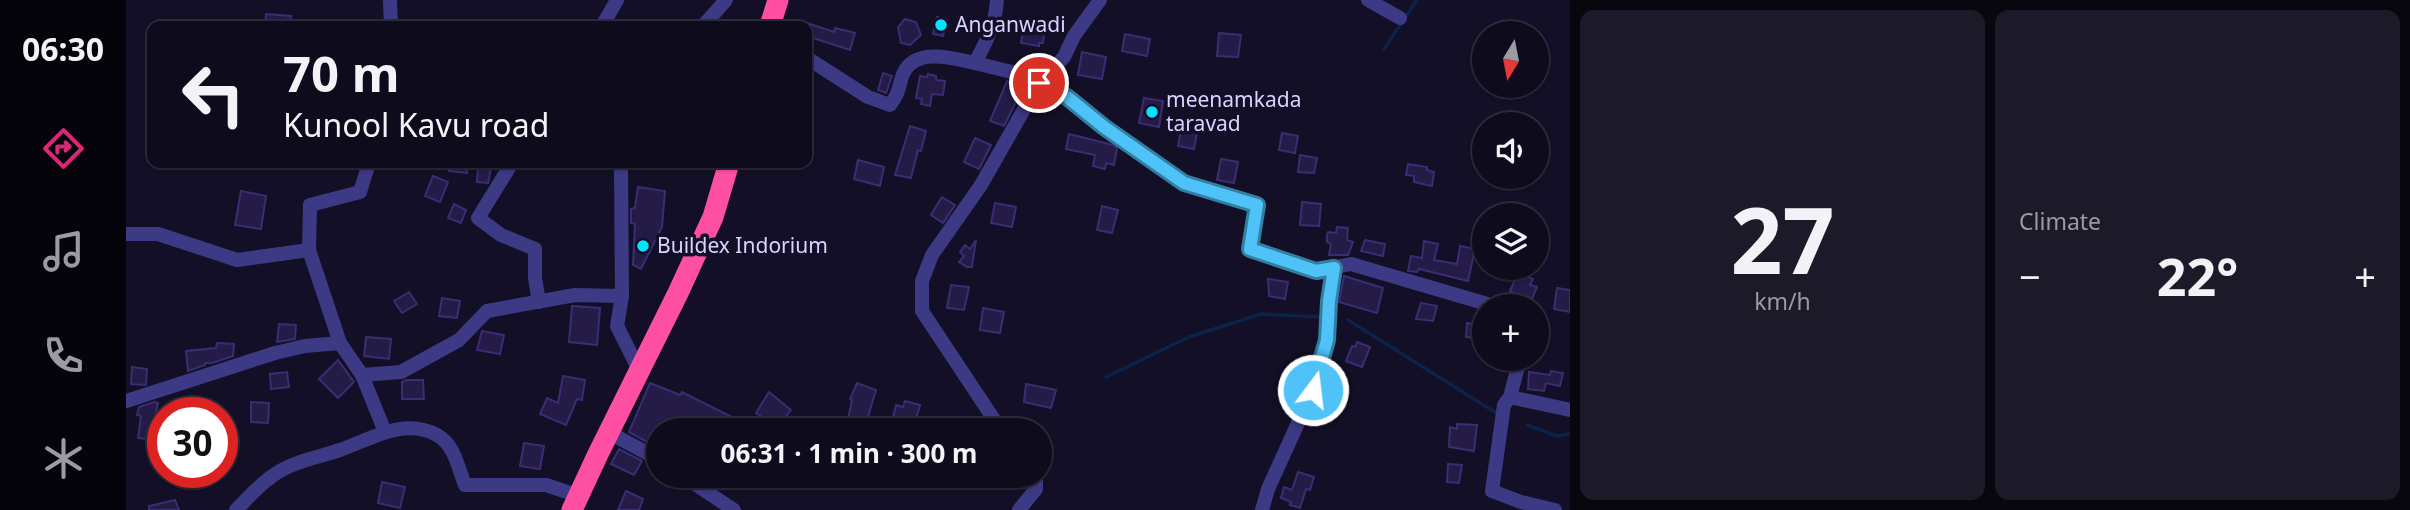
<!DOCTYPE html>
<meta charset="utf-8">
<style>
:root{--surface:#0e0b1c;--page:#1c1929;--text:#f1f3f6;--muted:#9b9ba3;--line:#2e2b3b;--accent:#db2777}
body{margin:0;font-family:"Noto Sans",sans-serif;background:var(--page);color:var(--text);height:100vh;display:flex;flex-direction:column;font-size:26px;white-space:nowrap}
*{box-sizing:border-box;margin:0}
p{font-size:23px;color:var(--muted)}
.icon{flex:none;width:38px;height:38px;fill:none;stroke:currentColor;stroke-width:2;stroke-linecap:round;stroke-linejoin:round}
.map{position:relative;flex:1;overflow:hidden}
.sheet{display:flex;flex-direction:column;gap:10px;padding:10px;background:#08060f;width:840px}
.sheet>*{flex:none}
.banner{position:absolute;left:21px;top:21px;width:665px;height:147px;border-radius:14px;box-shadow:0 2px 5px #0004,0 0 0 2px var(--line);background:#0e0b1c;color:var(--text);overflow:hidden}
.needle{width:46px;rotate:190deg}
.buttons{position:absolute;left:1346px;top:21px;display:grid;gap:14px}
.buttons a{display:grid;place-items:center;width:77px;height:77px;border-radius:50%;background:var(--surface);box-shadow:0 2px 5px #0004,0 0 0 2px var(--line);font-size:35px}
.speed{position:absolute;left:21px;top:397px;display:flex;gap:14px;font-size:35px;font-weight:700;text-align:center}
.speed>*{display:grid;place-content:center;width:91px;height:91px;border-radius:50%;background:var(--surface);box-shadow:0 2px 5px #0004,0 0 0 2px var(--line);line-height:1}
.speed .limit{border:10px solid #d22;background:#fff;color:#111}
.pin{position:absolute;display:grid;place-items:center;width:60px;height:60px;color:#fff;margin:-30px;border:4px solid #fff;border-radius:50%;box-shadow:0 2px 7px #0007}
.me{position:absolute;width:77px;margin:-38px;rotate:15deg;stroke-linejoin:round;filter:drop-shadow(0 0 5px #0008)}
.turn{display:flex;align-items:center;gap:24px;height:147px;padding:0 21px;font-size:32px}
.turn .icon{width:91px;height:91px;stroke-width:2.5}
.turn b{display:block;font-size:49px;line-height:60px}
.big{font-size:52px;font-weight:700;line-height:1.1}
.sheet .widget{flex:1;display:flex;flex-direction:column;justify-content:center;gap:10px;min-width:0;padding:0 24px;border-radius:14px;background:var(--page)}
.sheet .dial{align-items:center;gap:0}
.dial b{font-size:91px;line-height:1}
.heat{display:flex;justify-content:space-between;align-items:center;font-size:38px;direction:ltr}
.sheet .tiles{flex:1;display:grid;gap:10px;grid-template-columns:repeat(2,1fr)}
.trip{position:absolute;left:520px;top:418px;width:406px;height:70px;border-radius:35px;background:var(--surface);box-shadow:0 2px 5px #0004,0 0 0 2px var(--line);font-weight:700;line-height:70px;text-align:center}
main{display:flex;flex:1;min-height:0}
.tab-bar{display:flex;flex-direction:column;width:126px;justify-content:space-around;align-items:center;background:#06040b;color:var(--muted)}
.tab-bar .icon{width:49px;height:49px}
.tab-bar .active{color:var(--accent)}
.tab-bar b{font-size:32px;color:var(--text)}
.map>svg:first-child{display:block}
.lines{fill:none;stroke-linecap:round;stroke-linejoin:round}
.stream{stroke:#0c2248;stroke-width:3.5}
.building{fill:#241b47;stroke:#3b2d73;stroke-width:2}
.street{stroke:#3d3a85;stroke-width:14}
.highway{stroke:#ff4fa3;stroke-width:21}
.route-casing{stroke:#337fa1;stroke-width:18}
.route{stroke:#4fc3f7;stroke-width:12}
.poi-dot{fill:#00e5ff;stroke:#130f26;stroke-width:2.5}
.labels{text-anchor:middle;stroke-width:7;stroke-linejoin:round;paint-order:stroke}
.poi-label{font-size:21px;fill:#d9d4ff;stroke:#130f26;text-anchor:start}
</style>
<main>
<nav class="tab-bar">
<b>06:30</b>
<svg class="icon active" aria-label="directions" viewBox="0 0 24 24"><path d="M12 3l9 9-9 9-9-9zM9 14v-3h6M13 9l2 2-2 2"/></svg>
<svg class="icon" aria-label="music" viewBox="0 0 24 24"><path d="M9 18V5l10-2v13"/><circle cx="6" cy="18" r="3"/><circle cx="16" cy="16" r="3"/></svg>
<svg class="icon" aria-label="phone" viewBox="0 0 24 24"><path d="M5 4h4l2 5-3 2q2 4 5 5l2-3 5 2v4C11 20 4 13 5 4z"/></svg>
<svg class="icon" aria-label="climate" viewBox="0 0 24 24"><path d="M12 3v18M4 7l16 10M4 17L20 7"/></svg>
</nav>
<div class="map">
<svg width="1444" height="510" viewBox="0 0 1444 510">
<rect width="100%" height="100%" fill="#130f26"/>
<g class="lines">
<g class="stream">
<path d="M1258,49L1291,0"/>
<path d="M1222,320L1372,414"/>
<path d="M980,377L1063,337L1135,314L1195,317"/>
<path d="M1401,425L1431,436L1444,434"/>
</g>
</g>
<g class="building">
<path d="M140,14L165,16L164,26H139Z"/>
<path d="M811,17L821,20L817,36L807,34Z"/>
<path d="M779,19L790,22L795,35L784,45L775,43L772,27Z"/>
<path d="M681,23L708,32L709,28L729,33L724,50L681,36Z"/>
<path d="M898,25L919,29L917,43H913V46L895,43Z"/>
<path d="M1093,33L1115,35L1112,57L1091,56Z"/>
<path d="M999,34L1024,39L1021,56L996,51Z"/>
<path d="M956,52L980,57L976,79L952,75Z"/>
<path d="M757,73L766,76L760,93L752,90Z"/>
<path d="M802,74L810,76V80L819,81L817,95L806,94L804,106L795,104L796,99L790,98L794,76L801,77Z"/>
<path d="M881,81L897,88L878,126L864,121Z"/>
<path d="M1018,98L1037,101L1033,127L1013,123Z"/>
<path d="M1056,124L1072,127L1068,149L1052,146Z"/>
<path d="M784,126L800,131L795,151L792,150L785,178L769,175Z"/>
<path d="M1156,133L1172,136L1169,153L1153,150Z"/>
<path d="M943,134L987,145L991,148L988,165L980,163L979,169L967,166L969,155L940,149Z"/>
<path d="M849,138L865,145L853,169L838,162Z"/>
<path d="M1174,155L1191,158L1188,173L1172,172Z"/>
<path d="M1095,159L1112,162L1108,183L1091,180Z"/>
<path d="M732,160L758,167L754,186L728,179Z"/>
<path d="M324,163H342L341,173L323,171Z"/>
<path d="M1282,164L1301,167V170L1308,172L1306,186L1288,182V176L1280,175Z"/>
<path d="M352,167L365,168L362,183L351,182Z"/>
<path d="M307,176L322,182L314,202L299,196Z"/>
<path d="M512,187L539,191L536,227L515,269L507,265L509,224L505,223V209L509,208Z"/>
<path d="M115,191L140,196L135,229L109,225Z"/>
<path d="M816,197L829,205L817,223L805,215Z"/>
<path d="M1176,202L1195,204L1193,226L1174,225Z"/>
<path d="M869,203L890,207L886,227L865,223Z"/>
<path d="M328,204L340,210L335,223L322,218Z"/>
<path d="M976,206L992,210L986,233L971,230Z"/>
<path d="M1211,227L1222,228L1221,240L1227,242L1222,255H1203L1205,244L1201,242V236L1202,232L1210,233Z"/>
<path d="M850,240L846,267H841L833,262L838,256L834,252L839,245L844,249Z"/>
<path d="M1239,240L1259,244L1257,256L1235,251Z"/>
<path d="M1298,241L1312,244L1308,260L1331,264L1334,246L1349,249L1342,281L1293,269L1291,272L1282,271L1285,256L1296,258Z"/>
<path d="M1392,273L1407,279L1404,285L1411,287L1406,299L1400,297L1399,299L1384,291Z"/>
<path d="M1218,276L1257,288L1251,313L1213,302Z"/>
<path d="M1142,279L1162,282L1159,299L1143,296Z"/>
<path d="M825,285L843,287L838,310L821,308Z"/>
<path d="M1431,288L1444,290V312L1428,309Z"/>
<path d="M283,292L291,304L276,313L268,301Z"/>
<path d="M316,298L334,301L331,318L313,316Z"/>
<path d="M1295,303L1311,306L1307,321L1290,319Z"/>
<path d="M446,306L474,308L471,345L443,342Z"/>
<path d="M857,308L878,312L874,333L854,330Z"/>
<path d="M1341,323L1353,325L1352,328L1356,329L1354,339L1340,337Z"/>
<path d="M153,324L170,325L169,339L151,342Z"/>
<path d="M356,331L378,335L374,354L351,350Z"/>
<path d="M240,337L265,339L263,359L238,356Z"/>
<path d="M1231,342L1244,347L1236,367L1220,361L1226,346L1229,347Z"/>
<path d="M91,343L108,344L107,356L86,363H79V365L62,371L60,351L90,348Z"/>
<path d="M212,360L228,382L212,398L193,379Z"/>
<path d="M6,367L21,369L20,385L5,384Z"/>
<path d="M1425,371L1437,373L1434,386L1420,383L1418,391L1402,389L1403,372L1424,375Z"/>
<path d="M161,372L163,387L145,389L144,374Z"/>
<path d="M437,376L459,380L456,400L451,399L440,425L414,414L421,398L432,403Z"/>
<path d="M280,380H297L298,399H276V382Z"/>
<path d="M524,383L554,395L556,392L608,418L595,430H532V448L503,432Z"/>
<path d="M731,383L750,390L738,430H720L726,400L724,399Z"/>
<path d="M900,384L930,390L925,408L898,402Z"/>
<path d="M643,392L665,410L652,427L630,413Z"/>
<path d="M779,401L794,405L787,430L769,428L771,418L767,417L770,405L777,407Z"/>
<path d="M28,402L32,403L27,425L37,426L35,441L12,438L15,416L11,415L13,407Z"/>
<path d="M67,402L86,405L84,413H65Z"/>
<path d="M125,402L143,403L142,423L125,422Z"/>
<path d="M1331,424L1351,425L1348,451L1323,447L1324,427L1331,429Z"/>
<path d="M398,443L418,446L414,469L394,466Z"/>
<path d="M493,449L516,461L508,475L485,464Z"/>
<path d="M1322,464L1336,465L1333,483L1321,482Z"/>
<path d="M1172,472L1188,477L1184,490L1180,489L1174,508L1164,505L1165,502L1155,498L1158,487L1166,490Z"/>
<path d="M256,482L279,487L274,508L252,503Z"/>
<path d="M500,491L517,499L513,510H492Z"/>
<path d="M49,500L53,510H23V506Z"/>
</g>
<g class="lines">
<g class="street">
<path d="M264,0L265,26"/>
<path d="M1242,0L1274,18"/>
<path d="M476,26L491,0"/>
<path d="M577,26L600,0"/>
<path d="M681,58L742,97L764,105C774,92 772,88 777,74C789,47 827,58 849,63C861,39 869,27 871,0"/>
<path d="M849,63L890,73L941,97L978,127L1058,183L1131,205L1124,249L1190,271L1225,264L1368,306"/>
<path d="M243,163L234,192L184,205L183,250L214,343L236,375L275,372L333,340L361,311L449,295L496,296L491,326L513,370"/>
<path d="M386,163L352,218L375,235L409,249V278L413,302"/>
<path d="M495,163L496,296"/>
<path d="M0,234H32L111,260L183,250"/>
<path d="M1394,359L1384,397L1378,405L1366,491L1395,502L1429,510"/>
<path d="M236,375L259,432"/>
<path d="M1384,397L1444,410"/>
<path d="M0,401L149,353L179,346L214,343"/>
<path d="M875,430L796,311V281L806,255L855,185L913,83L938,57L948,36L974,0"/>
<path d="M482,432L532,459"/>
<path d="M557,476L608,510"/>
<path d="M110,510C121,499 132,486 145,477C166,461 190,458 214,450C245,439 278,417 311,435C329,445 332,468 339,485H420L453,496"/>
<path d="M893,510L910,489V476"/>
<path d="M1136,510L1142,489L1187,390L1201,340L1203,301L1208,268"/>
</g>
<g class="highway">
<path d="M644,26L652,0"/>
<path d="M446,510L472,454L552,293L587,217L603,163"/>
</g>
</g>
<g class="lines">
<g class="route-casing">
<path id="route" d="M913,83L941,97L978,127L1058,183L1131,205L1124,249L1190,271L1208,268L1203,301L1201,340L1187,390"/>
</g>
<use href="#route" class="route"/>
</g>
<g class="poi-dot">
<circle cx="815" cy="25" r="7"/>
<circle cx="1026" cy="112" r="7"/>
<circle cx="517" cy="246" r="7"/>
</g>
<g class="labels">
<g class="poi-label">
<text x="829" y="32">Anganwadi</text>
<text x="1040" y="107">meenamkada<tspan x="1040" dy="24">taravad</tspan></text>
<text x="531" y="253">Buildex Indorium</text>
</g>
</g>
</svg>
<div class="buttons">
<a><svg class="needle" viewBox="-14 -14 28 28"><path d="M0-13l5 13h-10z" fill="#e53935"/><path d="M0 13l5-13h-10z" fill="#9b9ba3"/></svg></a>
<a><svg class="icon" aria-label="sound" viewBox="0 0 24 24"><path d="M4 9h4l5-4v14l-5-4H4zM17 9q2 3 0 6"/></svg></a>
<a><svg class="icon" aria-label="layers" viewBox="0 0 24 24"><path d="M12 4l9 5-9 5-9-5zM3 14l9 5 9-5"/></svg></a>
<a>+</a>
</div>
<div class="speed"><div class="limit">30</div></div>
<div class="pin" style="left:913px;top:83px;background:#d93025"><svg class="icon" aria-label="arrive" viewBox="0 0 24 24"><path d="M6 21V4h12l-3 4 3 4H6"/></svg></div>
<svg class="me" style="left:1187px;top:390px" viewBox="-20 -20 40 40"><circle r="17" fill="#4fc3f7" stroke="#fff" stroke-width="3"/><path d="M0-11L8 9 0 5-8 9z" fill="#fff"/></svg>
<div class="trip">06:31 · 1 min · 300 m</div>
<div class="banner">
<div class="turn"><svg class="icon" aria-label="left" viewBox="0 0 24 24"><path d="M17 20v-9H6M10 6l-5 5 5 5"/></svg><div><b>70 m</b>Kunool Kavu road</div></div>
</div>
</div>
<section class="sheet">
<div class="tiles">
<div class="widget dial"><b>27</b><p>km/h</p></div>
<div class="widget"><p>Climate</p>
<div class="heat"><a>−</a><b class="big">22°</b><a>+</a></div>
</div>
</div>
</section>
</main>
